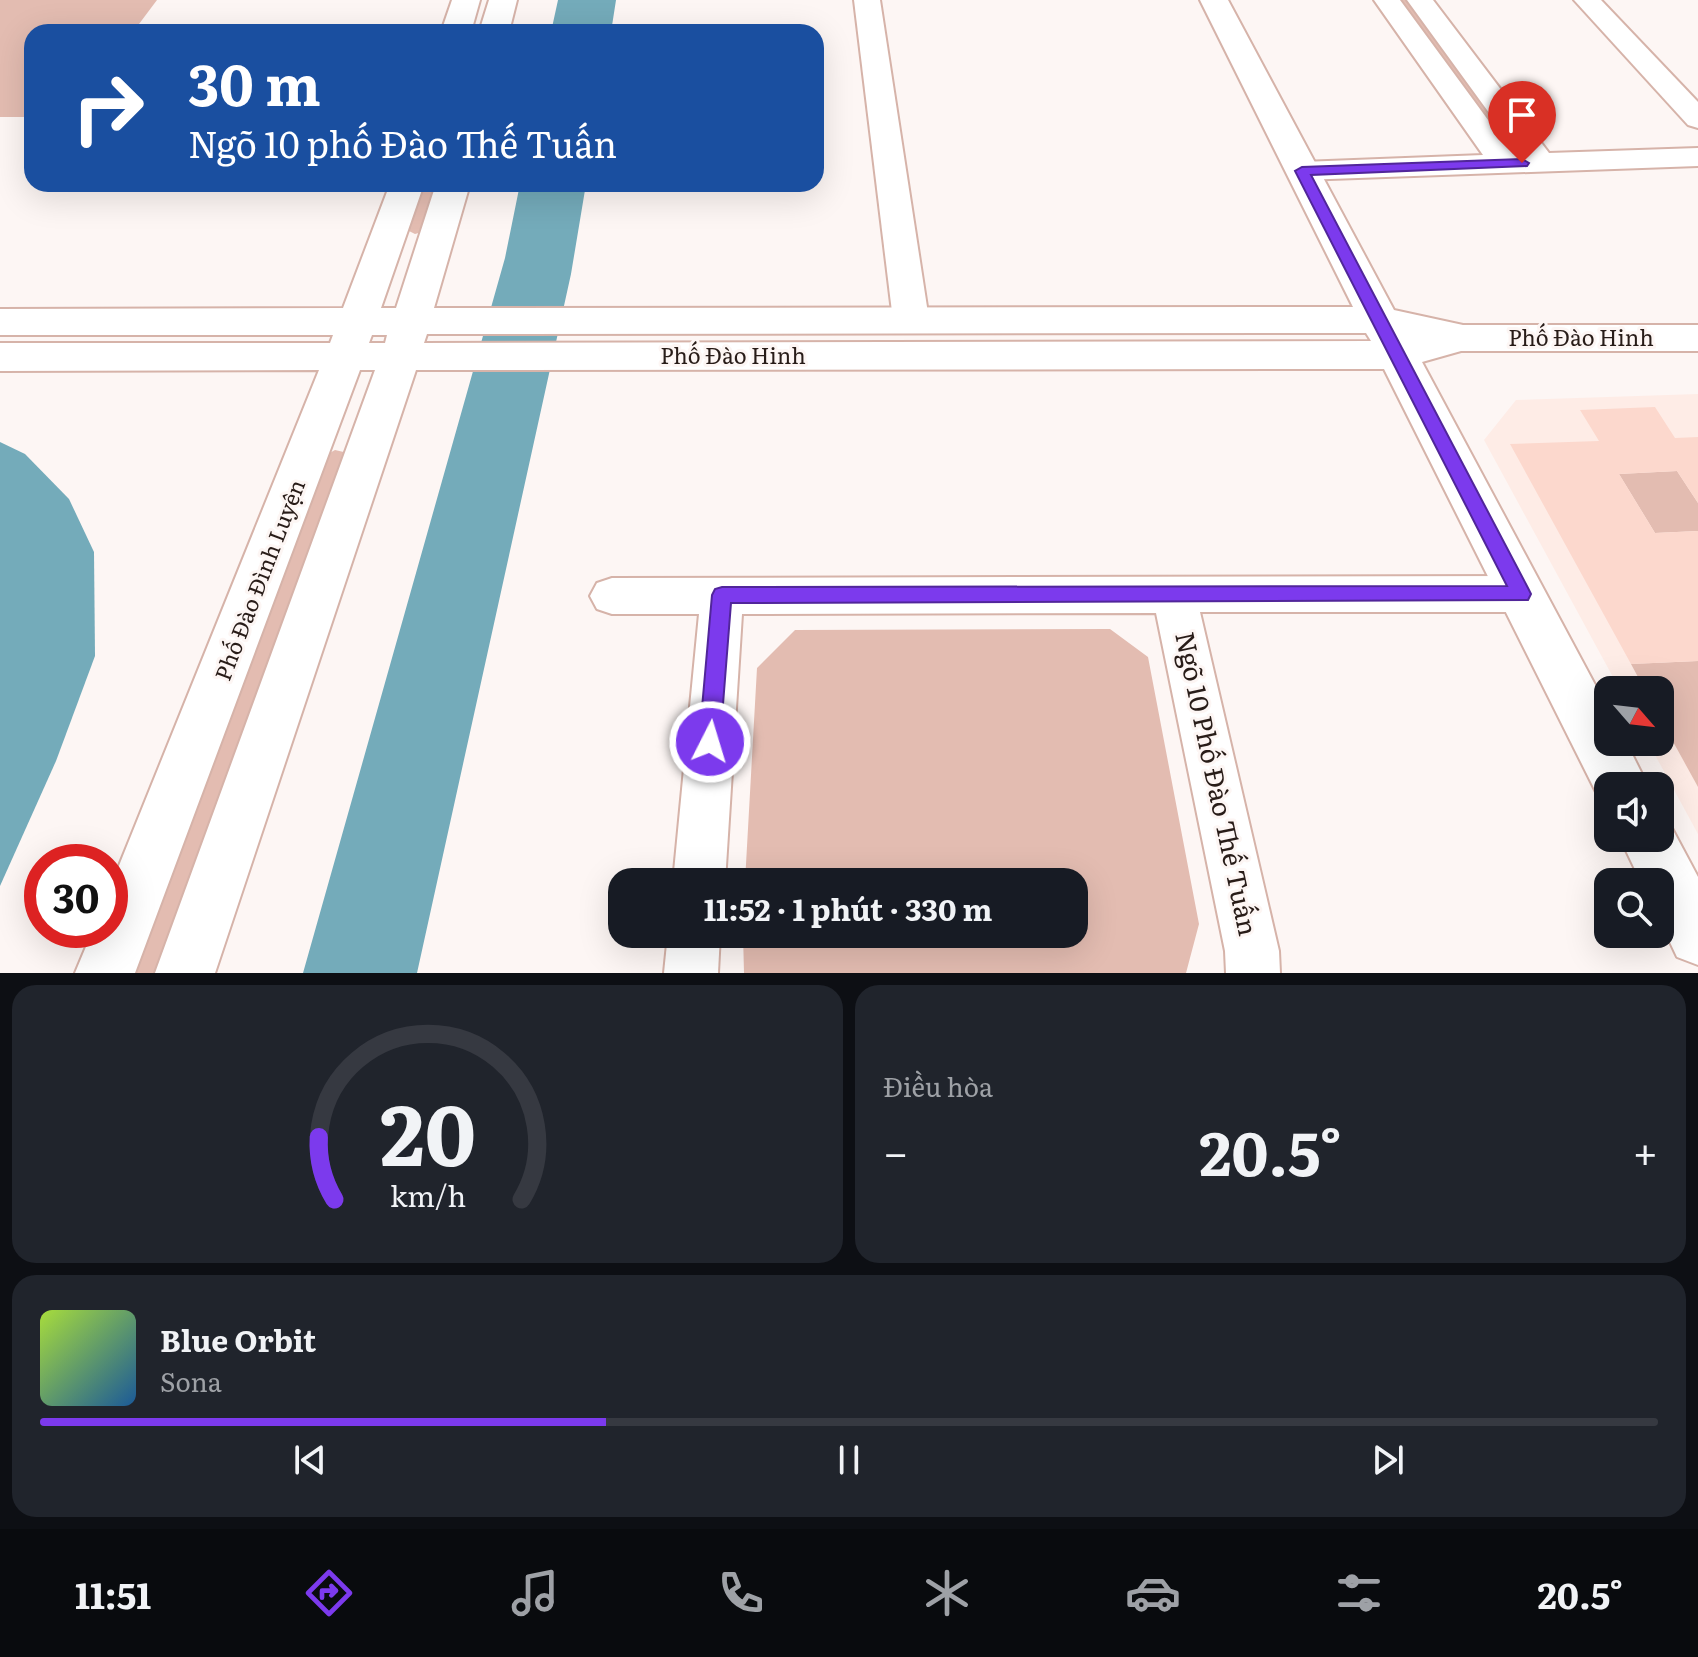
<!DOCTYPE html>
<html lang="vi">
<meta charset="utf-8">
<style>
:root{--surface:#171b24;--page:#20242c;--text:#f1f3f6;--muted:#9ea1a6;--line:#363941;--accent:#7c3aed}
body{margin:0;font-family:Literata,serif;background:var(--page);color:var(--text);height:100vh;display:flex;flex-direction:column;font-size:30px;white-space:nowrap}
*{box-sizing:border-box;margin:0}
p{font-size:26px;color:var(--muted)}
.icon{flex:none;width:44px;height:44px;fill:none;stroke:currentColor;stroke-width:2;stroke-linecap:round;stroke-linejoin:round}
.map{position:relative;height:973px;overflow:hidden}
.side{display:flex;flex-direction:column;gap:12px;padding:12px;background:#0d0f14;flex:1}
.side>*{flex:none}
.guide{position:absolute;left:24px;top:24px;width:800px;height:168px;border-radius:24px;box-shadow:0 8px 32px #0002;background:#1a4fa0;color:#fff;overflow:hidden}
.needle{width:52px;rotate:118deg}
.tools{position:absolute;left:1594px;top:676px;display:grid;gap:16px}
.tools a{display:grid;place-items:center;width:80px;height:80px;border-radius:16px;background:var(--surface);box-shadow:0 8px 32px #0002;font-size:40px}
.speed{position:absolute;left:24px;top:844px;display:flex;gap:16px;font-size:40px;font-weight:700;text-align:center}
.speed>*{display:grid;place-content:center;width:104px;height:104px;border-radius:50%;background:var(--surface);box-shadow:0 8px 32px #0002;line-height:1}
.speed .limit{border:12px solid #d22;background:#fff;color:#111}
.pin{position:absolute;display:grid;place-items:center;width:68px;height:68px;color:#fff;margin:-82px -34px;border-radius:50% 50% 50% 0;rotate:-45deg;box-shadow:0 0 8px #0007}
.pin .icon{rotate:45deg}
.me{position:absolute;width:88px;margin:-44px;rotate:5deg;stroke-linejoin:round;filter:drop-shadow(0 0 6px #0008)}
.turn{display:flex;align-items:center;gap:28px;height:168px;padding:0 32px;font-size:36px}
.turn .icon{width:104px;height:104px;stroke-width:2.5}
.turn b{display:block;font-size:56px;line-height:68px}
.big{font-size:60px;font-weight:700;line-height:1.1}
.side .widget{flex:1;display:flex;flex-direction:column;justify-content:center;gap:12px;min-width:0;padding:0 28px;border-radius:24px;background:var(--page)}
.side .dial{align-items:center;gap:0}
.dial svg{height:208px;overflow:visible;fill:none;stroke:var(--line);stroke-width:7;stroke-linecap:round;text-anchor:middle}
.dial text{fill:var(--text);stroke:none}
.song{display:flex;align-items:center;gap:24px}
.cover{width:96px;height:96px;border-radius:12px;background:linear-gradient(135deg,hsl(80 70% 55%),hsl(210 70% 35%))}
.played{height:8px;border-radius:4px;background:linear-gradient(90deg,var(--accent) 35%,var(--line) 35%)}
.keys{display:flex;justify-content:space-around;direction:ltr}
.heat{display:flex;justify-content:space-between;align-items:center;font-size:44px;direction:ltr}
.side .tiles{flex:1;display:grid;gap:12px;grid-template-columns:1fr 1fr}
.widget:last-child{grid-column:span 2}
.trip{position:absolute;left:608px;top:868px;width:480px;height:80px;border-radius:24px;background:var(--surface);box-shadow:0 8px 32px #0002;font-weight:700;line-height:80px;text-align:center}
.tab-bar{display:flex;height:128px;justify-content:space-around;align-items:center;background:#090b0e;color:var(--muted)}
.tab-bar .icon{width:56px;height:56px}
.tab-bar .current{color:var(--accent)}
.tab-bar b{font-size:36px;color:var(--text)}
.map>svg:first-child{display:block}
.built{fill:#feece6}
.green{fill:#e3bcb1}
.water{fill:#74abba}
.building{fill:#fcd8cd}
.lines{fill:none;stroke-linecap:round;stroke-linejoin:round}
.street-casing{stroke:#d6b3a9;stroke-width:4}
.secondary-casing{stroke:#d6b3a9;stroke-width:4}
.street{fill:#fff;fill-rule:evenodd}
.secondary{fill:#fff;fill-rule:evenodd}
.route{fill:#7c3aed;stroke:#51269a;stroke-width:2}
.labels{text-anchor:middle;stroke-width:6;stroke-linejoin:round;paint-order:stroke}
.street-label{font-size:22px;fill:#281c18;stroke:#fdf6f4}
.near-street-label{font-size:26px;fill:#281c18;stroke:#fdf6f4}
</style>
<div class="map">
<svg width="1698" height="973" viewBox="0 0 1698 973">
<rect width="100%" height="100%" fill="#fdf6f4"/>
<path class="built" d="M1698,394V834L1648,742H1660V690H1620L1484,440L1516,400Z"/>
<g class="green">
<path d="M0,0H157L133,32H32V117H0Z"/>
<path d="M1397,0H1411L1510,139H1499Z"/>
<path d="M420,184H440L422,232L415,234L407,230Z"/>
<path d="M335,450L348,453L162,973H129L328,454Z"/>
<path d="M1677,471L1698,503V531L1655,533L1619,474Z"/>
<path d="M1110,629L1148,657L1199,924L1186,973H744L743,934H1074V882H745L757,668L795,630Z"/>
<path d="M1698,661V787L1660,718V690H1645L1631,664Z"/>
</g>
<g class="water">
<path d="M558,0H616L611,32H551Z"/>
<path d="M520,184H586L571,274L417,973H303L505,258Z"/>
<path d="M0,442L25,454L69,499L94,552L95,656L56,761L0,886Z"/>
</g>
<path class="building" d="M1655,407L1675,438L1698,437V503L1677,471L1619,474L1655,533L1698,531V661L1631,664L1510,444L1599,441L1580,410Z"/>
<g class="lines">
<g class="street-casing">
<g id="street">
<path d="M854,0H880L929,320L923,328L911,332L899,328L893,320Z"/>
<path d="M1374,0H1400L1513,154H1519L1407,0H1433L1549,153L1698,148V166L1302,180L1291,178L1287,171L1291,164L1302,162L1483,155Z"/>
<path d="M1574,0H1601L1698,102V128L1688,125Z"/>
<path d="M1521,576L1536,581L1543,594L1536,607L1521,612H1200L1279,951L1280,973H1226L1225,951L1156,613L742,614L725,882H673L699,614H612L597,609L590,596L597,583L612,578Z"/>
<path d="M668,934H720L718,973H664Z"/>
</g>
</g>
<g class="secondary-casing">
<g id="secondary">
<path d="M452,0H480L471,32H441Z"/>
<path d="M489,0H517L509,32H479Z"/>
<path d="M1200,0H1228L1394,310L1463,325H1698V351H1461L1422,362L1608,709V742H1626L1648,786H1608V806L1602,804L1384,369L416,370L215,973H155L375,370H360L135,973H75L93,930H110V888L319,370L0,371V343H330L333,335H0V309L343,308L390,184H424L381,308H396L436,184H470L434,308L1353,307ZM1366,333L1371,341L424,343L427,334ZM372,335H387L385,343H369Z"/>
<path d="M1660,816L1667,819L1698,877V965L1677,957L1660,921V882H1641L1620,838H1660Z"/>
</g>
</g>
<use href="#street" class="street"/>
<use href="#secondary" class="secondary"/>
</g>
<path class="route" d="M1522,159L1529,163L1527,166L1311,175L1528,588L1531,594L1528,600L731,603L720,742L717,748L710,751L702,748L699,742L712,595L715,589L722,587L1507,586L1295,171L1302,167Z"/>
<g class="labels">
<g class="street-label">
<text x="1581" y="346">Phố Đào Hinh</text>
<text x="733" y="364">Phố Đào Hinh</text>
<text transform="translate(260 580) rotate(-69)" y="8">Phố Đào Đình Luyện</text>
</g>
<g class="near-street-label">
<text transform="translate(1216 784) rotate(78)" y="9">Ngõ 10 Phố Đào Thế Tuấn</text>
</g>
</g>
</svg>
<div class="tools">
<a><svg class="needle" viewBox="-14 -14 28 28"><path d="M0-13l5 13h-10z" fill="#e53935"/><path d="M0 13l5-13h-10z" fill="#9ea1a6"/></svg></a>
<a><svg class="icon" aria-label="sound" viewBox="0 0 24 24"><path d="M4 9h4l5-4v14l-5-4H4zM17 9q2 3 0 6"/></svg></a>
<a><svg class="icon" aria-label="search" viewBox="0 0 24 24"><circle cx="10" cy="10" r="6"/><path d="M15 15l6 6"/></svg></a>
</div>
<div class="speed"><div class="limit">30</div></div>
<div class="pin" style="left:1522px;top:163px;background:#d93025"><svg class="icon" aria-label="arrive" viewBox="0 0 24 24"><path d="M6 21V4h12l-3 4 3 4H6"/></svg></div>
<svg class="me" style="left:710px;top:742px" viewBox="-20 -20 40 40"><circle r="17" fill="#7c3aed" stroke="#fff" stroke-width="3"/><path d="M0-11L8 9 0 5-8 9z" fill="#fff"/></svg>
<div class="trip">11:52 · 1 phút · 330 m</div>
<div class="guide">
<div class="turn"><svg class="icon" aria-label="right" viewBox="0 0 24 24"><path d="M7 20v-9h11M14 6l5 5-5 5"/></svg><div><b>30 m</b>Ngõ 10 phố Đào Thế Tuấn</div></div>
</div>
</div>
<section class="side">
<div class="tiles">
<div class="widget dial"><svg viewBox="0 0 100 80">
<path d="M14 69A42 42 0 1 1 86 69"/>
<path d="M14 69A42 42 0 0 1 8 45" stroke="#7c3aed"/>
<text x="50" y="56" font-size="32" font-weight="700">20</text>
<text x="50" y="72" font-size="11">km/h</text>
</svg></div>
<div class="widget"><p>Điều hòa</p>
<div class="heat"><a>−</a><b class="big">20.5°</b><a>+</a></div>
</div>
<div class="widget">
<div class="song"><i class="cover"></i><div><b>Blue Orbit</b><p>Sona</p></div></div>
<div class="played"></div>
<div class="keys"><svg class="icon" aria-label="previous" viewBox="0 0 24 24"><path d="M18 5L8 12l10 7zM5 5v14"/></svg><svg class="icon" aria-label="pause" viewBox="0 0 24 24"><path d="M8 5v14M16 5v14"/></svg><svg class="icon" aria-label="next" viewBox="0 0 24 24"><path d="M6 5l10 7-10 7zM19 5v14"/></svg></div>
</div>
</div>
</section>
<nav class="tab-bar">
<b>11:51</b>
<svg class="icon current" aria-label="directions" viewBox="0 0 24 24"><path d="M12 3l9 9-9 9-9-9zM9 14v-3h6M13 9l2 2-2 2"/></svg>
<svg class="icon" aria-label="music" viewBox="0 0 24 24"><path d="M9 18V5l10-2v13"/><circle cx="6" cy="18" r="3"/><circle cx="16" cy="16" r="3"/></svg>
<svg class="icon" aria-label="phone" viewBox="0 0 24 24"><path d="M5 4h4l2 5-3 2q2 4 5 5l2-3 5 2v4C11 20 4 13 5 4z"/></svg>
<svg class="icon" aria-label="climate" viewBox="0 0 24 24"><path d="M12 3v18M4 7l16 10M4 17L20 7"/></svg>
<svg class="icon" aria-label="car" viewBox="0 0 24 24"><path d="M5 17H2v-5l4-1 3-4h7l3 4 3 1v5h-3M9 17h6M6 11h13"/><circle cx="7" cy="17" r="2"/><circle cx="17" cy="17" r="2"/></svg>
<svg class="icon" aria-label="filters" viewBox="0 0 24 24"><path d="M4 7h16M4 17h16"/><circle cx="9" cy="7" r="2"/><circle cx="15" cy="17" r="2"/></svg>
<b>20.5°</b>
</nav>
